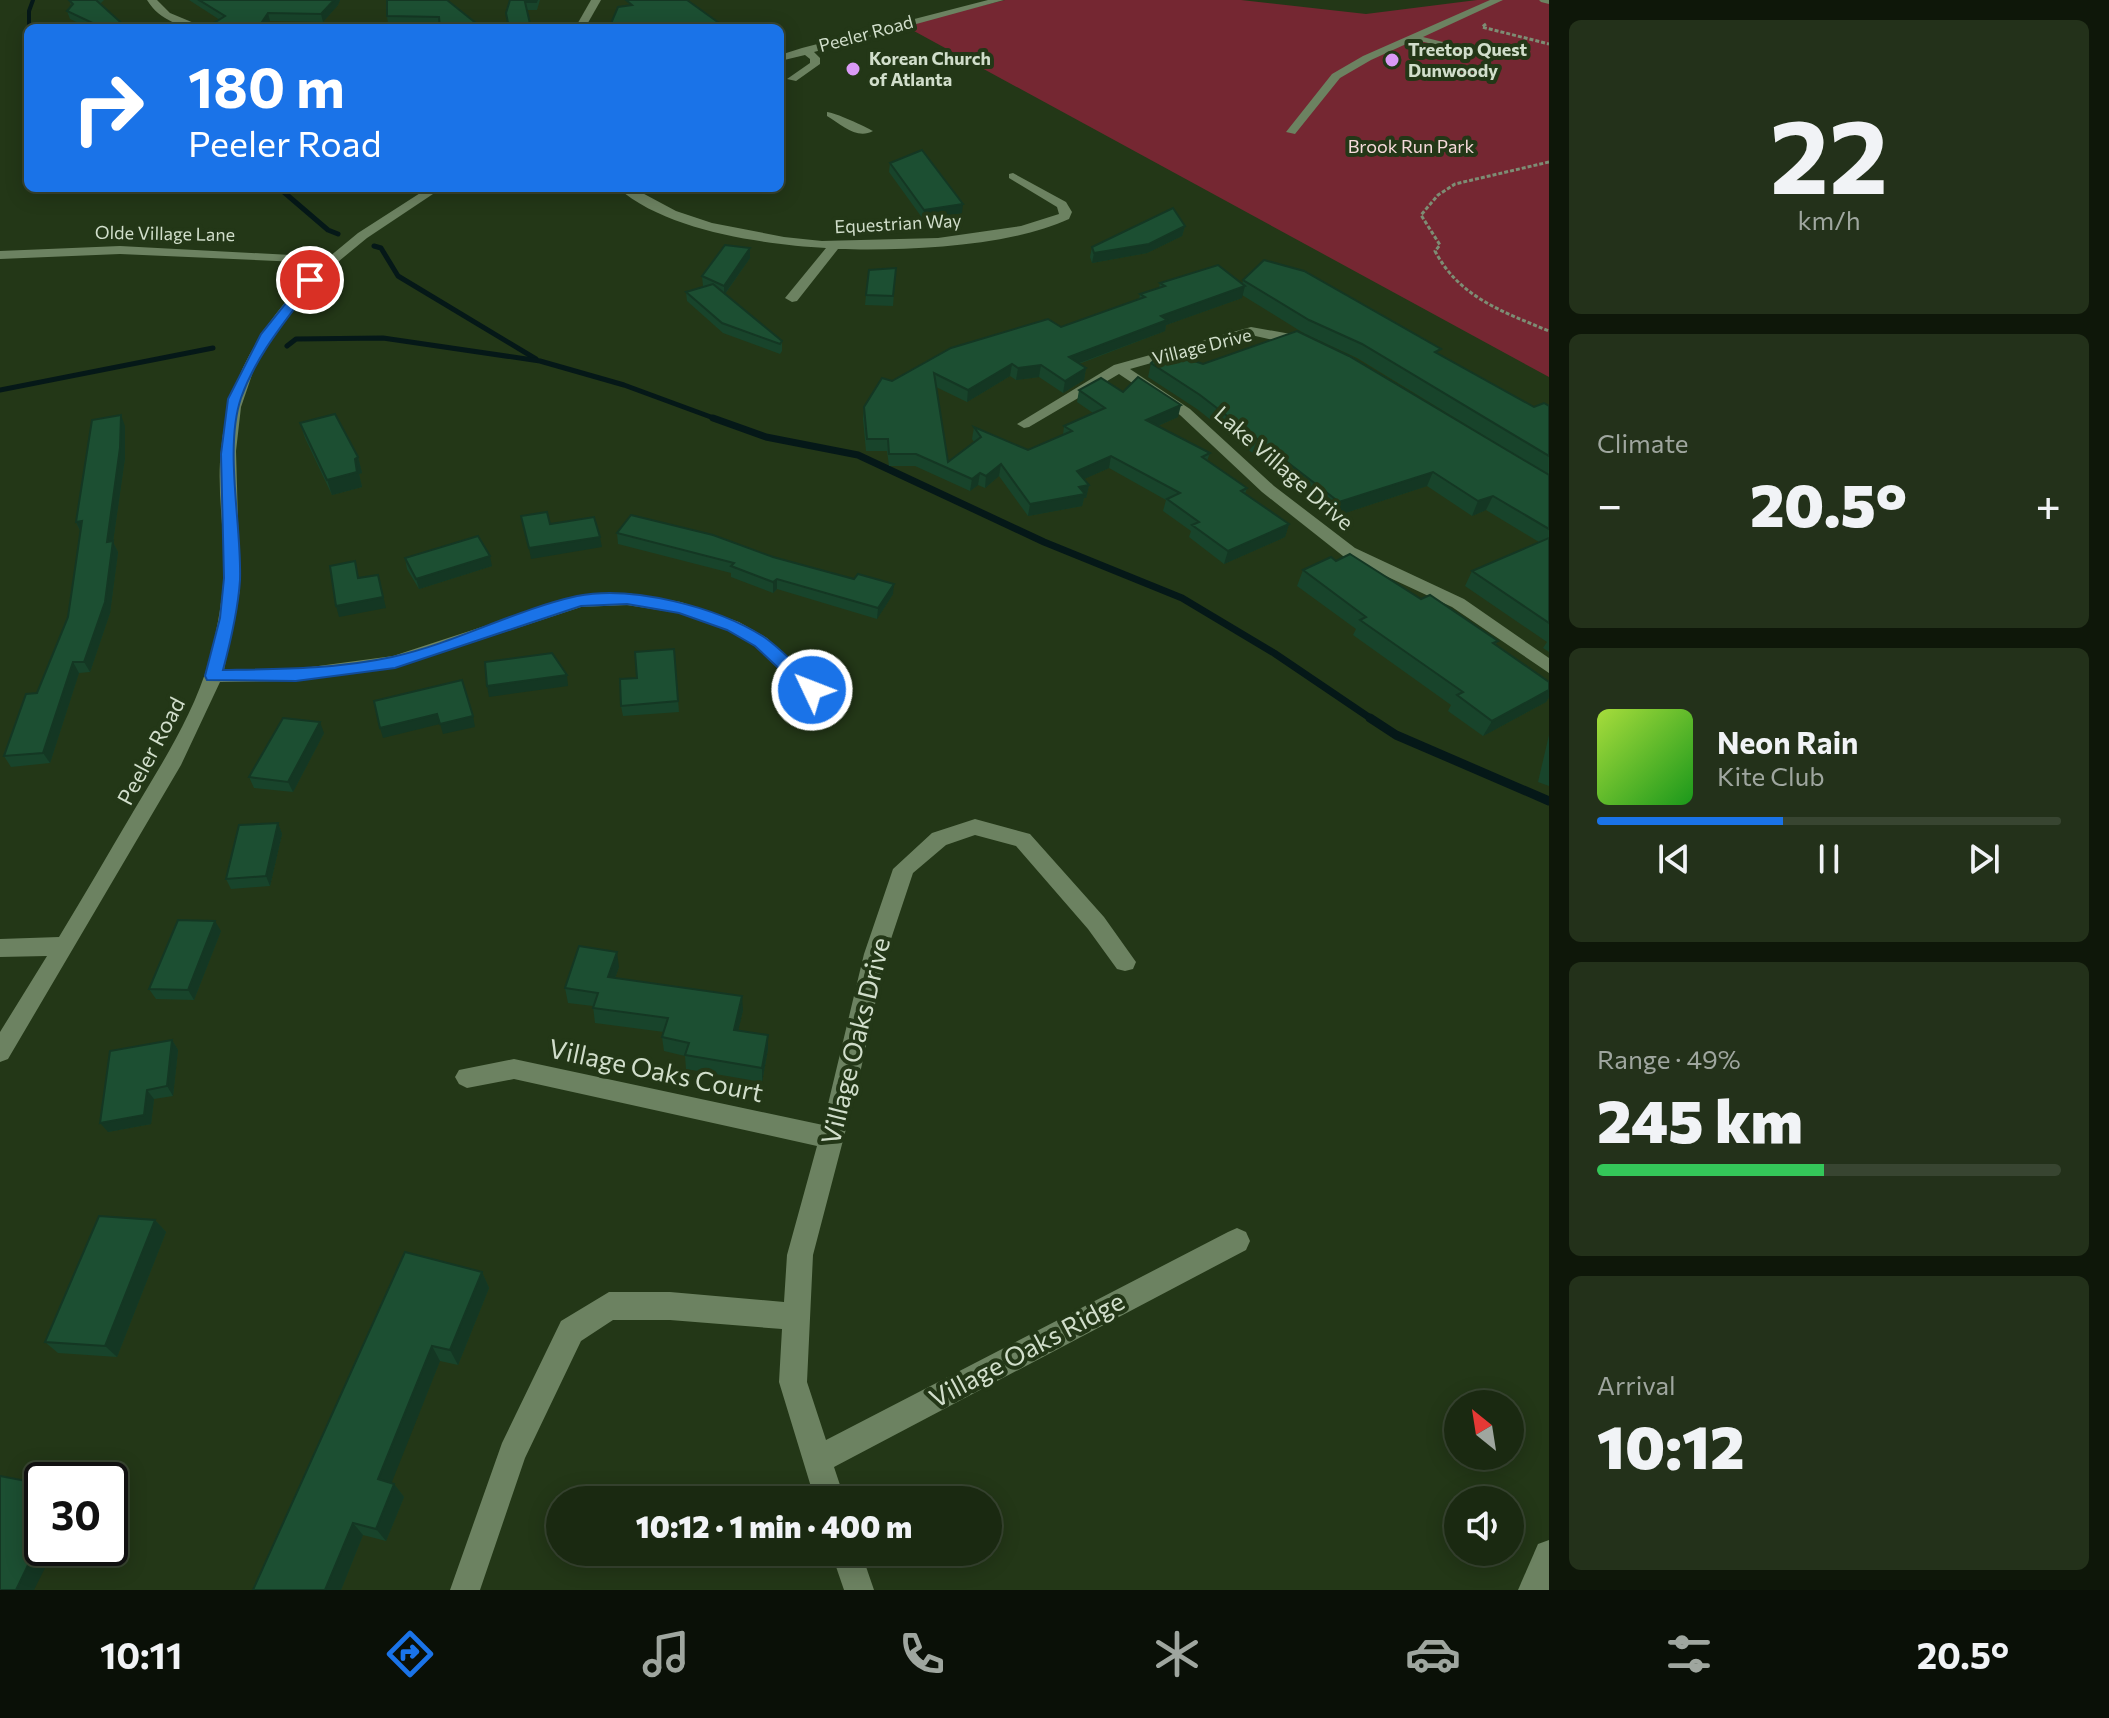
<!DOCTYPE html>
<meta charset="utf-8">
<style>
:root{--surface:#1a2911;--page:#23311a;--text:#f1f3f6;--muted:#9fa69f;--line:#384531;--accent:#1a73e8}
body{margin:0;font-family:Commissioner,sans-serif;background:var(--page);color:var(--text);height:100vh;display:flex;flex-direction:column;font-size:30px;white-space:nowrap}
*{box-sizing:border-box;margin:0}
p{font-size:26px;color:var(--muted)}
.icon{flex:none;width:44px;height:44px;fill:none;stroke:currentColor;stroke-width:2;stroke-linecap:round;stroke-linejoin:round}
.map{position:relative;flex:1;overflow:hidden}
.side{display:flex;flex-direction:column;gap:20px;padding:20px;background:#0e1709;width:560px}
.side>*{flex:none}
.banner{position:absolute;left:24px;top:24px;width:760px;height:168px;border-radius:12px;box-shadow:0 4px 20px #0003,0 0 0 2px var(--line);background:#1a73e8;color:#fff;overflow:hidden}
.needle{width:52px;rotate:330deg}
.fabs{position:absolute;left:1444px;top:1390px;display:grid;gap:16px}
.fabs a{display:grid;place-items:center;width:80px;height:80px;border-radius:50%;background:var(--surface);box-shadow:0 4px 20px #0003,0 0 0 2px var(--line);font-size:40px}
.speed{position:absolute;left:24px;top:1462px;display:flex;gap:16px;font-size:40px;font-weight:700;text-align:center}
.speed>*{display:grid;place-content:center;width:104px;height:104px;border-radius:50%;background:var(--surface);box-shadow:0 4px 20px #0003,0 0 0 2px var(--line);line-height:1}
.speed .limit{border:4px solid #111;border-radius:12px;background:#fff;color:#111}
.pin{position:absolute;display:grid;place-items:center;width:68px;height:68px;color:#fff;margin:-34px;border:4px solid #fff;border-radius:50%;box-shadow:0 2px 8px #0007}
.me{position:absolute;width:88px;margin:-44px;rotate:313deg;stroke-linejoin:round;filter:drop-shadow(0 0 6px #0008)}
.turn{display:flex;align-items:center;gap:28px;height:168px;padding:0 32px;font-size:36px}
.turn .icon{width:104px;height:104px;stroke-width:2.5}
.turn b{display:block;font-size:56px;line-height:68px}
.big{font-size:60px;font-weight:800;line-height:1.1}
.side .widget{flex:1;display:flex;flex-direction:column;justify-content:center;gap:12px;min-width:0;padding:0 28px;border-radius:12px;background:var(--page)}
.side .dial{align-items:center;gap:0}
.dial b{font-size:104px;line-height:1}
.song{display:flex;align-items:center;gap:24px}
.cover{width:96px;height:96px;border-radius:12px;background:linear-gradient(135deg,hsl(80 70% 55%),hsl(120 70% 35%))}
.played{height:8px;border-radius:4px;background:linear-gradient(90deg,var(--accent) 40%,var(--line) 40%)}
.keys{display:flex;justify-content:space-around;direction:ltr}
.heat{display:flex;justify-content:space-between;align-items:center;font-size:44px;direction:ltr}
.charge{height:12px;border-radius:6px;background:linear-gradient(90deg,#34c759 49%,var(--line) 0)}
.trip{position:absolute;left:546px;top:1486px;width:456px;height:80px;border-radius:40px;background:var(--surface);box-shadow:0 4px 20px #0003,0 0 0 2px var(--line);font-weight:800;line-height:80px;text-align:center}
.dock{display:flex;height:128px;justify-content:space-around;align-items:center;background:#0a1007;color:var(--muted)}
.dock .icon{width:56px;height:56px}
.dock .selected{color:var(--accent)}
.dock b{font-size:36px;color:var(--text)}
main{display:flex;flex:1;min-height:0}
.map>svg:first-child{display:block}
.green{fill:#752732}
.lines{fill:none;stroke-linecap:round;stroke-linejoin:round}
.stream-far3{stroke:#051818;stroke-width:4}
.stream-far2{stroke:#051818;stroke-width:5}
.stream-far1{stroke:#051818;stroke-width:7}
.stream{stroke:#051818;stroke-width:9}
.path{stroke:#7d8d74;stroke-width:3;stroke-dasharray:4 2;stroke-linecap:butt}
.minor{fill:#6c8261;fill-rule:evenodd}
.wall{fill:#18442b}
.shaded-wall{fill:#143723}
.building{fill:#1c4f32;stroke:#143723;stroke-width:2}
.route{fill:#1a73e8;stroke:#114b97;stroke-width:2}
.poi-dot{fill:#da9af6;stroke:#233717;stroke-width:3}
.labels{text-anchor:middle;stroke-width:8;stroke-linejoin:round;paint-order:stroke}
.far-street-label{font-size:18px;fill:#d1decb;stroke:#233717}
.far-poi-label{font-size:18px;font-weight:bold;fill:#d1decb;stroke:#233717;text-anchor:start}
.far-park-label{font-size:18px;fill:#f6dadb;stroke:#233717}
.street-label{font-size:22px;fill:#d1decb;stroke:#233717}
.near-street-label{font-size:26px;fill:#d1decb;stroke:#233717}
</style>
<main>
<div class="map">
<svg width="1549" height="1590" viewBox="0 0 1549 1590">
<rect width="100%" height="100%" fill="#233717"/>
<path class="green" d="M1005,0H1241L1366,14L1477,0H1549V377L903,25Z"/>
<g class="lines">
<path class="stream-far3" d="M29,28V11L33,0"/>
<g class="stream-far2">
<path d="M279,188L328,230L338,234"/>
<path d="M374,246L381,248L398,276L536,359"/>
<path d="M287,346L296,339L383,338L540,361L624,385L719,420"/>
<path d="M0,390L213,348"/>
</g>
<path class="stream-far1" d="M713,418L766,437L858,455L1044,542L1182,598L1274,653L1373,720"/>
<path class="stream" d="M1370,718L1396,735L1549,801"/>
<g class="path">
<path d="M1486,24L1482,27L1549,44"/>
<path d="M1549,162L1455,184L1438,195L1421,215L1440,245L1435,251C1459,297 1503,312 1549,331"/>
</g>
<g class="minor">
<path d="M147,0H157L170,13L206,28C182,28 160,21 147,0Z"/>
<path d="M591,0H601L585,28H575Z"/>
<path d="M988,0H1004L814,52L820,58V64L796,81L787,79L810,63V59L805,55L780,61V55L802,48Z"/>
<path d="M1490,0H1503L1423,37L1455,45V49L1415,40L1371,60L1340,78L1295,134L1286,132L1332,74L1363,56Z"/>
<path d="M1539,0H1549V4L1541,2Z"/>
<path d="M827,112C834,112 866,127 873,131C857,140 842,125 827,116Z"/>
<path d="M1013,173L1066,202L1072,212L1069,219C1008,247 906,251 838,249L797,301L792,302L785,298L826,248C762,244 667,231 618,188H633L676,211L712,223L784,237L822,241L938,238L1021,226L1059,214L1057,207L1009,178V174Z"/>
<path d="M428,188H442L367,238L333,266L301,297L276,330L255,366L241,407L236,451L240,590L224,670L296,669L393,656L574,597L627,593L681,602L739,622L767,638L821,690L812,696L805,695L755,646L727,630L678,613L627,605L581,607L395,668L296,681L220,682L181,765L8,1059L0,1062V1032L47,956L0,957V939L59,937C84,896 108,854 133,812C162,763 193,716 209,661C218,627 224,594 224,559C223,523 217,486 221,450C228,373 267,316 322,263L120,254L0,259V251L120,246L329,257L358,233Z"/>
<path d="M1251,327L1302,336L1315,344L1308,348L1251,335L1130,369L1190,409L1274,486L1355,548L1464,599L1549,658V673L1452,607L1343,556L1262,492L1180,415L1119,374L1029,427L1024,428L1017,424L1114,365Z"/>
<path d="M975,819L1030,834L1104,917L1136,962L1133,969L1125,971L1117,969L1088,929L1016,846L975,835L946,845L913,873L886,954L857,1087L813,1255L807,1382L826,1440L1228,1232L1237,1228L1246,1232L1250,1241L1246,1250L834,1467L845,1500H815L779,1382L782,1329L670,1320H613L581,1341L525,1458L480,1590H450L502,1443L561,1321L609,1292H670L784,1302L787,1255L817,1146L514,1079L467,1088L459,1084L455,1077L459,1070L514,1059L823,1125L864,954L893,869L932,833Z"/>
<path d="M1549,1540V1590H1518L1538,1544Z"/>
<path d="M831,1552H861L874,1590H844Z"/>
</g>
</g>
<g class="wall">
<path d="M69,0H104L100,4L127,28H89L70,19L67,11L71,6Z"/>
<path d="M189,0H340L338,5L323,22L220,20Z"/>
<path d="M387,0L482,28L388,24L387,16Z"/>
<path d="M510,0H540L537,10H527Z"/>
<path d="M890,163L962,213L923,219L889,172Z"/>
<path d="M1185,226L1182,236L1147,253L1092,263L1090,257L1092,247Z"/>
<path d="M750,258L725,294L782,341V351L780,354L723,333L687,301L686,292L704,286H703L702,276Z"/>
<path d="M896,268L893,306L865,305L866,295Z"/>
<path d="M1243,280L1439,354L1534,407L1549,406V652L1543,648L1547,642L1465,586L1472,571L1539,542L1486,510L1472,516L1427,486L1333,517L1197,409L1148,377L1151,363L1535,467L1357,358L1305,334L1242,295V298L1166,325L1165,331L1079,364L1086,368L1084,380L1063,393L1039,377L1016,380L1010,376L967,402L936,387L948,462L974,442L972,439L974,427L1028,450L1063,435L1064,426L1093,413L1077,402L1079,390L1123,392L1178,417L1158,426L1210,453L1207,461L1247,488L1245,494L1289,524L1285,537L1224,564L1189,537L1191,531L1163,511L1166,500L1109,468L1084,479L1089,485L1086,498H1084L1082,506L1028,516L999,476L985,488L978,485L970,491L915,466H889L887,451H866L863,419L864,407L892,381L1061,327L1139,300L1140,294L1159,288L1160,283L1242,284Z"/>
<path d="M300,423L358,457L362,473L359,474L362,487L332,495L305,438Z"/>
<path d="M125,426V458L113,542L118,552L110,613L90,672L79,673L50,763L11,767L4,756L37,693L68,617L80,531L76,522Z"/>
<path d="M617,533L773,557L893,594L877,619L777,589L773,593L731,577V573L618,544Z"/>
<path d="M405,558L492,566L419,589L407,569Z"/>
<path d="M1336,561L1421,599L1498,641L1495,645L1549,682V697L1546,702L1483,736L1448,711L1451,705L1353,635L1356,629L1297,586L1303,570Z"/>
<path d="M674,649L679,712L623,716L621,706L637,678Z"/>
<path d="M324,733L293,792L254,788L249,777Z"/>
<path d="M1549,735V786L1538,782Z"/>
<path d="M278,823L282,834L270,886L231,889L226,879Z"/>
<path d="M221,931L194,1000L156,999L149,989Z"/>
<path d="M619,967L615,978L743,1010L738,1031L768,1035V1049L762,1082L686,1069L685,1056L664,1051L662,1037L664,1032L595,1023L593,1006L568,1003L565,988Z"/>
<path d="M172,1040L178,1050L173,1096L154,1099L151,1124L108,1132Z"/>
<path d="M155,1220L166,1232L117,1357L58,1353L45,1342Z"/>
<path d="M482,1272L489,1288L458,1365L440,1361L391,1483L394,1484L404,1497L386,1541L363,1535L341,1590H253Z"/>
</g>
<g class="shaded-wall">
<path d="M334,0H340L338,5L323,22L321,14Z"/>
<path d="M268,13L270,21L265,28H258Z"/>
<path d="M963,204L962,213L923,219L924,210Z"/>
<path d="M1185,226L1182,236L1147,253L1092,263L1094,253Z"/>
<path d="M750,248V258L724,295V286Z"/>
<path d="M1245,286L1242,298L1166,325L1165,331L1066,368L1069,357L1161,316Z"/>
<path d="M1012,364L1010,376L967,402L968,390Z"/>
<path d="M1041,365L1039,377L1016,380L1018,368Z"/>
<path d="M1086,368L1084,380L1063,393L1065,381Z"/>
<path d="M1181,405L1178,417L1144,432L1146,420Z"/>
<path d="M121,415L125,426V458L113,542L118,552L110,613L90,672L84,662L107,542Z"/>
<path d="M1111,456L1109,468L1075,483L1077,471Z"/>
<path d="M358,457L362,473L359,474L362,487L332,495L327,480Z"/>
<path d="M1001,464L999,476L985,488L986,476Z"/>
<path d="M1433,472L1427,486L1333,517L1339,502Z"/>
<path d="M980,473L978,485L970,491L972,479Z"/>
<path d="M1089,485L1086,498H1084L1082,506L1028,516L1030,504L1079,487Z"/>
<path d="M1493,496L1486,510L1472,516L1478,501Z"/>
<path d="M82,521L81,532L76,522Z"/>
<path d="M1289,524L1285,537L1224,564L1228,551Z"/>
<path d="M600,537L602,547L531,559L529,548Z"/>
<path d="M490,556L492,566L419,589L416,579Z"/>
<path d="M378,575L386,608L339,617L336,606Z"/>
<path d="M777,579V589L773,593V582Z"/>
<path d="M894,584L893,594L877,619L878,608Z"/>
<path d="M73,662L79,673L50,763L43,753Z"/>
<path d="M567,675L568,686L489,697L487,686Z"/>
<path d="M1549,690V697L1546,702L1483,736L1492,721Z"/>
<path d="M437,714L440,724L383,738L380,728Z"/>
<path d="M473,716L475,727L443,734L440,724Z"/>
<path d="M320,722L324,733L293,792L288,782Z"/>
<path d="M278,823L282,834L270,886L266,876Z"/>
<path d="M215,921L221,931L194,1000L188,990Z"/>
<path d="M617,952L619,967L610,992L608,977Z"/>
<path d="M742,996L743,1010L735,1045L734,1030Z"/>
<path d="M768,1035V1049L762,1082V1068Z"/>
<path d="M172,1040L178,1050L173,1096L167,1086Z"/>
<path d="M147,1090L154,1099L151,1124L108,1132L100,1123Z"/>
<path d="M155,1220L166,1232L117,1357L105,1346Z"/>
<path d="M482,1272L489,1288L458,1365L450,1350Z"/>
<path d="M432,1346L440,1361L388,1492L378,1479Z"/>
<path d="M394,1484L404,1497L386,1541L376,1529Z"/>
<path d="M353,1523L363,1535L341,1590H325Z"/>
<path d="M42,1536V1548H55L34,1590H16Z"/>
</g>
<g class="building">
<path d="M69,0H96L127,28H103L67,11L73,4Z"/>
<path d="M199,0H334L321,14L268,13L258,28H206L225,16Z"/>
<path d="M387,0H447L482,28H440L439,17L387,16Z"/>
<path d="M510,0H537L536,2H525L531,28H509L506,13Z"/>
<path d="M626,0H687L726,28H609L618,7L632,5Z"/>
<path d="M922,150L963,204L924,210L890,163Z"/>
<path d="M1173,208L1185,226L1149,244L1094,253L1092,247Z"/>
<path d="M725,245L750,248L724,286L702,276Z"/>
<path d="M1264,260L1304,271L1441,349L1435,352L1534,407L1544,403L1549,406V456L1362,344L1309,320L1243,280Z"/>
<path d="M1218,265L1245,286L1161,316L1167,320L1069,357L1086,368L1065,381L1041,365L1018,368L1012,364L968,390L934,373L948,462L981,437L974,427L1028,450L1072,431L1064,426L1105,408L1079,390L1101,378L1123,392L1138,377L1181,405L1146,420L1210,453L1202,457L1247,488L1241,491L1289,524L1228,551L1192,525L1199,522L1167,499L1180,493L1111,456L1077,471L1089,485L1079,487L1085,494L1030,504L1001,464L986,476L980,473L972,479L916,454H889L888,439H867L864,407L882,378L892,381L951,348L1048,319L1061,327L1145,297L1140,294L1165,286L1160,283Z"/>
<path d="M896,268L893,296L866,295L869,270Z"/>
<path d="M713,284L782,341L780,344L722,323L686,292Z"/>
<path d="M1297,331L1349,356L1549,475V529L1493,496L1478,501L1433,472L1339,502L1200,395L1151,363L1164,351L1203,364Z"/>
<path d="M335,414L358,457L355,459L357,472L327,480L300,423Z"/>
<path d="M121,415L120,448L107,542L113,541L105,602L84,662H73L43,753L4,756L26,694L37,693L68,617L82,521L76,522L92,420Z"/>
<path d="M547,512L550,524L594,517L600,537L529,548L521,516Z"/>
<path d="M631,515L713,535L773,557L854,579L858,574L894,584L878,608L777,579L773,582L731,566L734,563L617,533Z"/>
<path d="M478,536L490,556L416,579L405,558Z"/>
<path d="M1549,538V623L1472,571Z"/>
<path d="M1350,554L1421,599L1430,595L1498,641L1493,643L1549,682V690L1492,721L1457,695L1463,692L1360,620L1366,617L1303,570L1331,557L1336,561Z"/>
<path d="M355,561L358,578L378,575L383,597L336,606L330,566Z"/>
<path d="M674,649L678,701L621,706L620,679L637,678L635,652Z"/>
<path d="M552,653L567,675L487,686L485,662Z"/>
<path d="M462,680L473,716L440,724L437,714L380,728L374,701Z"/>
<path d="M283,718L320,722L288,782L249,777Z"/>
<path d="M278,823L266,876L226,879L239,825Z"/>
<path d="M178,920L215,921L188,990L149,989Z"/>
<path d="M579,946L617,952L608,977L742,996L734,1030L768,1035L762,1068L685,1055L689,1043L662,1037L668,1018L593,1008L598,993L565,988Z"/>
<path d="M172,1040L167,1086L147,1090L144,1115L100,1123L110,1051Z"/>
<path d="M99,1216L155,1220L105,1346L45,1342Z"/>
<path d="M405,1252L482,1272L450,1350L432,1346L378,1479L394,1484L376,1529L353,1523L325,1590H253Z"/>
<path d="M0,1476L42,1484V1536L16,1590H0Z"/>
</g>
<path class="route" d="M306,278L316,280C288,318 257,353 241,398C224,448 242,527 240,580C238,611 231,640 223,670C280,669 337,669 392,657C456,643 514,610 577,596C632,585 717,607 764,637C783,650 800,670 818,686L820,690L818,694H806L755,646L727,630L679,613L627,604L581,606L395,668L296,681L207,680L205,676L220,618L224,578L221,454L228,399L261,334Z"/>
<g class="poi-dot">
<circle cx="1392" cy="60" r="8"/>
<circle cx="853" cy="69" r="8"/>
</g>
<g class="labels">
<g class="far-street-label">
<text transform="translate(866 34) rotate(-15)" y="6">Peeler Road</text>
<text transform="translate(898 224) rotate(-3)" y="6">Equestrian Way</text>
<text transform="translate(165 234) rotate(1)" y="6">Olde Village Lane</text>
<text transform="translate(1202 347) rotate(-14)" y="6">Village Drive</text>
</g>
<g class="far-poi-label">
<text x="1408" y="56">Treetop Quest<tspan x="1408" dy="21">Dunwoody</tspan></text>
<text x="869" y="65">Korean Church<tspan x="869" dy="21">of Atlanta</tspan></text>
</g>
<g class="far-park-label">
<text x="1411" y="153">Brook Run Park</text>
</g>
<g class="street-label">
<text transform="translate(1284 468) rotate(41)" y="8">Lake Village Drive</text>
<text transform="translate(151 751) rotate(-62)" y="8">Peeler Road</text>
</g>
<g class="near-street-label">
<text transform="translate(856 1041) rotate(-76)" y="9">Village Oaks Drive</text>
<text transform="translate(656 1071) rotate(12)" y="9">Village Oaks Court</text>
<text transform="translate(1027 1350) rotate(-28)" y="9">Village Oaks Ridge</text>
</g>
</g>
</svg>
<div class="fabs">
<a><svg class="needle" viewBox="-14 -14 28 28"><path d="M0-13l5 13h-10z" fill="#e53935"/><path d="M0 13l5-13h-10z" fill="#9fa69f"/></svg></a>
<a><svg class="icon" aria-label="sound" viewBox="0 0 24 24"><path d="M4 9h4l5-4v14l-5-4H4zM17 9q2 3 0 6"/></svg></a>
</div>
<div class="speed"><div class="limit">30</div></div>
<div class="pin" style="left:310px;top:280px;background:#d93025"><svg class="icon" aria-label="arrive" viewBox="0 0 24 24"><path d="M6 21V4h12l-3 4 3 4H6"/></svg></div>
<svg class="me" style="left:812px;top:690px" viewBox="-20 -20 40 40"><circle r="17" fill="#1a73e8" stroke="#fff" stroke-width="3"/><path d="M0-11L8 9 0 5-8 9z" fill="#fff"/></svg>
<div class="trip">10:12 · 1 min · 400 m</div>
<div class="banner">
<div class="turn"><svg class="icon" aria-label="right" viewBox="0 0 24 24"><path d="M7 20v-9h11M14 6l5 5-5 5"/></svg><div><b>180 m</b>Peeler Road</div></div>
</div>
</div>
<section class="side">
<div class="widget dial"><b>22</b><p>km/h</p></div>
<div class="widget"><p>Climate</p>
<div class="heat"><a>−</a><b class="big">20.5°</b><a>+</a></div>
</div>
<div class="widget">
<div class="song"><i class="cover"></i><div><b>Neon Rain</b><p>Kite Club</p></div></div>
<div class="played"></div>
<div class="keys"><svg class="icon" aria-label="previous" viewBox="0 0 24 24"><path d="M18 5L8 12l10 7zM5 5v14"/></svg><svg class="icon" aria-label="pause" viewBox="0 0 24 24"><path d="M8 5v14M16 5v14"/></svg><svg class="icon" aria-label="next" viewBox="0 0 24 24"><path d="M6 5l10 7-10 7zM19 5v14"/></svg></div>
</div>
<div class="widget"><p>Range · 49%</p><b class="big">245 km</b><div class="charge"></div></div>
<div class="widget"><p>Arrival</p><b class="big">10:12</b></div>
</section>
</main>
<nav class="dock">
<b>10:11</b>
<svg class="icon selected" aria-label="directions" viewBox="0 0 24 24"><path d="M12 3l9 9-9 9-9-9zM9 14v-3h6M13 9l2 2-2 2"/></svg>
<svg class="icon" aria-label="music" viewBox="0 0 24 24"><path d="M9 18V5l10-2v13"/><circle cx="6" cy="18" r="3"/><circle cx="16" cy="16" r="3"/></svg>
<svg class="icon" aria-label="phone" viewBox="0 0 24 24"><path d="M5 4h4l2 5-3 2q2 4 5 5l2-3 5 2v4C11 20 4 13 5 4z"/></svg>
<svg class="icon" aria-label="climate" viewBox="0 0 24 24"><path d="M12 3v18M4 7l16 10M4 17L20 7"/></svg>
<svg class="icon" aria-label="car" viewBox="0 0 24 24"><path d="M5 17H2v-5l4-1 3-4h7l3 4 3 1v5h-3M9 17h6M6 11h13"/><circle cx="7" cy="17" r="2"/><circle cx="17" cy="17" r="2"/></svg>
<svg class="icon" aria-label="filters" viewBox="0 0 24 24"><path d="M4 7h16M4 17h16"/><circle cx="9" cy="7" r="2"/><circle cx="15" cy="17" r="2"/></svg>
<b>20.5°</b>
</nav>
